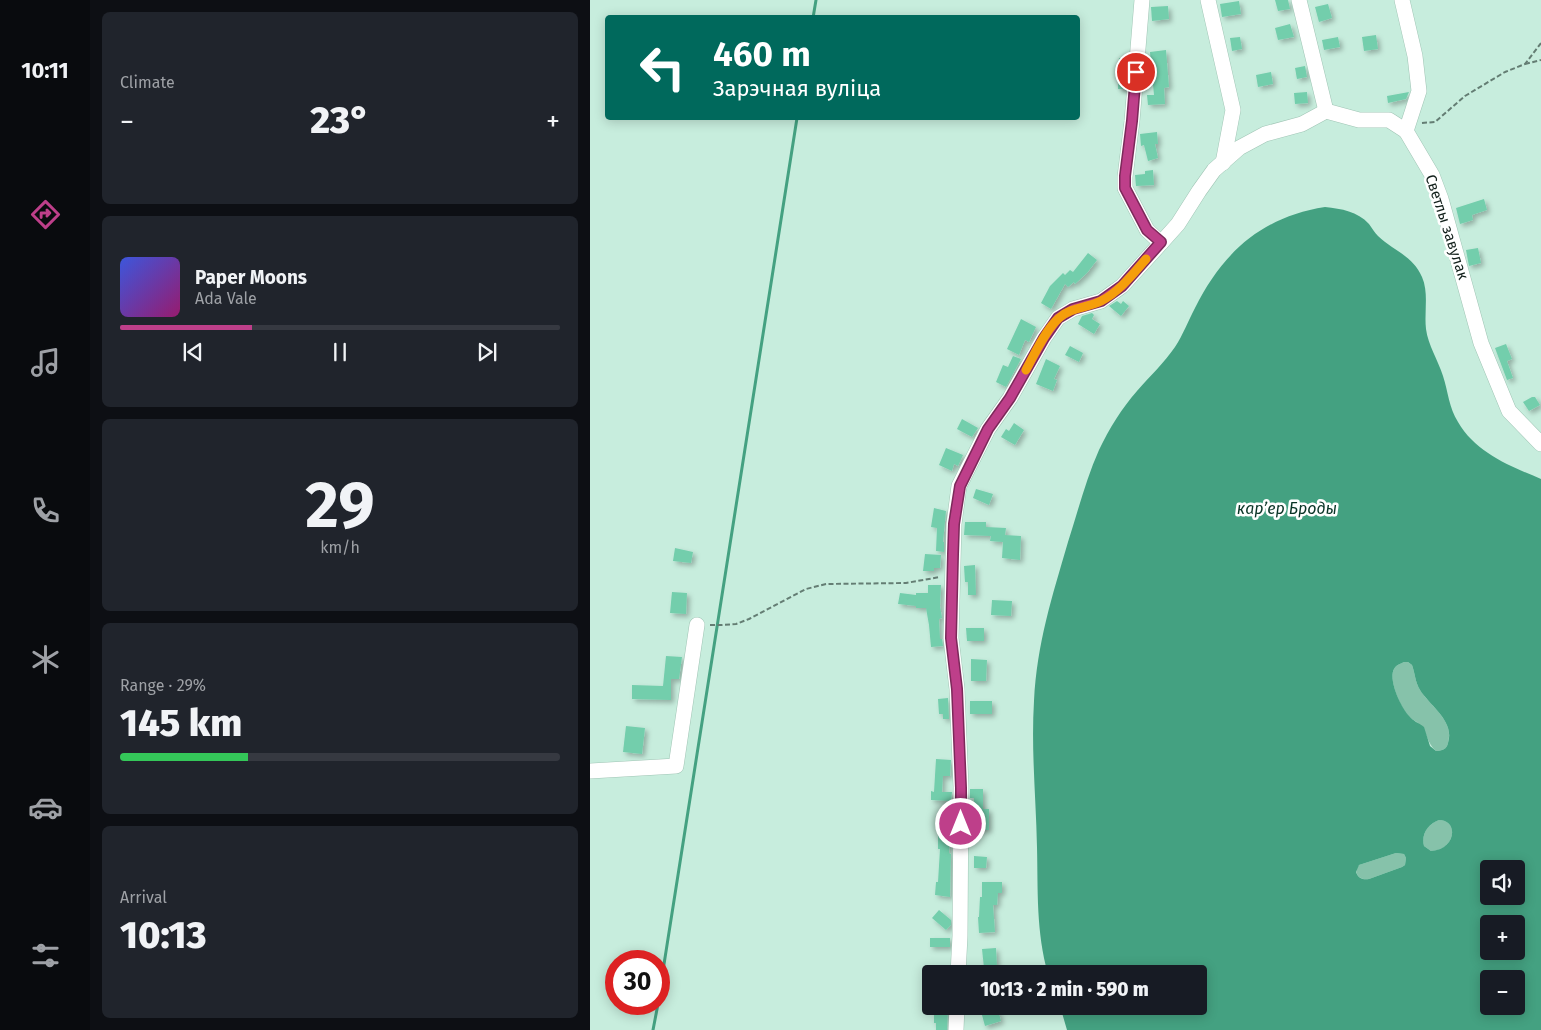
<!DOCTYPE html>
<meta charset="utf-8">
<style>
:root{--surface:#171b24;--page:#20242c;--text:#f1f3f6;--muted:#9ea1a6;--line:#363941;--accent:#be3f8a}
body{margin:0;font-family:"Fira Sans",sans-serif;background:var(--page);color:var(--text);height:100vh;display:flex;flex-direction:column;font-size:19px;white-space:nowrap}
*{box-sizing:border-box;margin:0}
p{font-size:16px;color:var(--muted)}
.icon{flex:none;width:28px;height:28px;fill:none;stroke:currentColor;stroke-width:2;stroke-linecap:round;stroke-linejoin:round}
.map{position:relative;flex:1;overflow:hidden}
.details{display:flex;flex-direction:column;gap:12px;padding:12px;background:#0d0f14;width:500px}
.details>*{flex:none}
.hud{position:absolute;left:15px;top:15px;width:475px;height:105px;border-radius:5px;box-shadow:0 2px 12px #0003;background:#00695c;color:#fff;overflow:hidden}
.controls{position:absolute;left:890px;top:860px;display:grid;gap:10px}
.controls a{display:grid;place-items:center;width:45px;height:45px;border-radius:5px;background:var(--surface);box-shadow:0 2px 12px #0003;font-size:25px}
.speed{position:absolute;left:15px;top:950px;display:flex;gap:10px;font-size:25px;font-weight:700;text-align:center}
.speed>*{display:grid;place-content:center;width:65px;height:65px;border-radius:50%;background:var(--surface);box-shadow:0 2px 12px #0003;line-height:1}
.speed .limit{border:8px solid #d22;background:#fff;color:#111}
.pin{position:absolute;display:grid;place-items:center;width:42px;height:42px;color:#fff;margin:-21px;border:2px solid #fff;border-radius:50%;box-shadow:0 1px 5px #0007}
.me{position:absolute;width:55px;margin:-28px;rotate:0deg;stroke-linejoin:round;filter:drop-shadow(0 0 4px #0008)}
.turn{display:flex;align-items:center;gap:18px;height:105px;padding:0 25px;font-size:22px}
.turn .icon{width:65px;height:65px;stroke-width:2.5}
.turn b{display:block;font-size:35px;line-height:42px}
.big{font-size:38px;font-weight:800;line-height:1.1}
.details .tile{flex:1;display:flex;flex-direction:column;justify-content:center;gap:8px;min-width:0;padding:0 18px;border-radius:8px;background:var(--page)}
.details .dial{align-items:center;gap:0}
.dial b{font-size:65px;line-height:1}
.song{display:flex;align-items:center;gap:15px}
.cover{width:60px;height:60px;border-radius:8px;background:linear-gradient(135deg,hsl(230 70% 55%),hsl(320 70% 35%))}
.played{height:5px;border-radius:2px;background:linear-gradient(90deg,var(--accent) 30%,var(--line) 30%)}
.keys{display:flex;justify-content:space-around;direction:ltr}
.heat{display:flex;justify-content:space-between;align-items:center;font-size:28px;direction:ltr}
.charge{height:8px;border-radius:4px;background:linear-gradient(90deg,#34c759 29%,var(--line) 0)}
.trip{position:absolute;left:332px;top:965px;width:285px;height:50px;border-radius:5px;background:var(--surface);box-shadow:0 2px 12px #0003;font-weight:800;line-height:50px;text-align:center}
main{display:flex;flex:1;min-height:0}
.tab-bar{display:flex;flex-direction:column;width:90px;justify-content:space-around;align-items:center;background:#090b0e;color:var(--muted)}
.tab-bar .icon{width:35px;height:35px}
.tab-bar .on{color:var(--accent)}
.tab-bar b{font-size:22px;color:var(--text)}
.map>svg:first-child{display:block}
.green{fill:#86c2aa}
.water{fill:#44a181;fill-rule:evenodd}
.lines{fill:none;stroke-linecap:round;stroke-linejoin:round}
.stream{stroke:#44a181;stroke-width:3}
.building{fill:#73ceac;filter:url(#shadow)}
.minor-casing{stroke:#a0c5b5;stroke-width:16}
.path{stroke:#647d73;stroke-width:2;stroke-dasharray:5 2.5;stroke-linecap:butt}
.minor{stroke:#fff;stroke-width:15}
.route-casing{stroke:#7c295a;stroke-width:12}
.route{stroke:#be3f8a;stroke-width:9}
.slow{stroke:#f59e0b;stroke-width:9}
.labels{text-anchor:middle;stroke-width:5;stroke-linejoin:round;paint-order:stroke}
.street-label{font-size:15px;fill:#12201b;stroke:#fff}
.water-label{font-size:16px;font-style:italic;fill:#0a3527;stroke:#fff}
</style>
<main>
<nav class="tab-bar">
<b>10:11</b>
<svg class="icon on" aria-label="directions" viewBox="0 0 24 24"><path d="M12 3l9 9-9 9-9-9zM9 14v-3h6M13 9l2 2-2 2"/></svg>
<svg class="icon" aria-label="music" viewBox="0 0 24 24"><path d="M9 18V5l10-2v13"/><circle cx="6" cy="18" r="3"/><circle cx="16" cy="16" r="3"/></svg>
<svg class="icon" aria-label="phone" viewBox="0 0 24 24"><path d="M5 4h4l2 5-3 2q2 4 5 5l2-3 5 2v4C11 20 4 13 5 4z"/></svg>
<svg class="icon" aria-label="climate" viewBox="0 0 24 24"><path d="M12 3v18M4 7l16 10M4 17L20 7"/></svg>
<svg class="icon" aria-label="car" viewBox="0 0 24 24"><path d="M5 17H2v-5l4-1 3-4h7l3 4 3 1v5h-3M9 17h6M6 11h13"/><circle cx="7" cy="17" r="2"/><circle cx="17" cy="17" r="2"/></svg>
<svg class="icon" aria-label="filters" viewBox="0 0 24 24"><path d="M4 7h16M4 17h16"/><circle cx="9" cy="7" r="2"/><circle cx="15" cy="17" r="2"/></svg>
</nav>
<section class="details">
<div class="tile"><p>Climate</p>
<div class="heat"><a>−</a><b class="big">23°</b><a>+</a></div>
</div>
<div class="tile">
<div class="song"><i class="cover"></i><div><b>Paper Moons</b><p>Ada Vale</p></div></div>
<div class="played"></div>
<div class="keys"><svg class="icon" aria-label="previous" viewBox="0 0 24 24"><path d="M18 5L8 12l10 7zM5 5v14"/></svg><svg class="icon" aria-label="pause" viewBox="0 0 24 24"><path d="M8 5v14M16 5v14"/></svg><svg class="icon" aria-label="next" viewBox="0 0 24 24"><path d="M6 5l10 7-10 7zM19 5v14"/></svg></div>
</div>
<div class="tile dial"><b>29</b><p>km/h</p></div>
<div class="tile"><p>Range · 29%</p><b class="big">145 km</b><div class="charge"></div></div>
<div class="tile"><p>Arrival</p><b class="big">10:13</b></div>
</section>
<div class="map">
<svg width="951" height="1030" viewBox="0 0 951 1030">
<defs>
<filter id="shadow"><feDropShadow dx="3" dy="3" stdDeviation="2.5" flood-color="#0004"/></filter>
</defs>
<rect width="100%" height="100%" fill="#c7eddd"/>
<g class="green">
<path d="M814,662H818L822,665C825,673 825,682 830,690C840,706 865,721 858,743C857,749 852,751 846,751C837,743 838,734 830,725C827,721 822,720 818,716C811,707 798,680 804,669C806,665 810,664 814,662Z"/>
<path d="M849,820C869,820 866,850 841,851L834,846C831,834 838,824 849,820Z"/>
<path d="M806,853L814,854L816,858L815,865L812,867L779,879C770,881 762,873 769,865Z"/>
</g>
<path class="water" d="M735,207C752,209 767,211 779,224C782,228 785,233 788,236C804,251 823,256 832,277C839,293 834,312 836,329C838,345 848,360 853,376C858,391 859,408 868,422C886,453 920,466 951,479V1030H477L470,1006H609V974H458C446,932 448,890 447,847C446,798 441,750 444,701C447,643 462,597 478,542C488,511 496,479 509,450C519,429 532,408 547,391C560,376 574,363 585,347C593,335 598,321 605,308C633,252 672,217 735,207ZM814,662H818L822,665C825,673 825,682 830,690C840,706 865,721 858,743C857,749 852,751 846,751L840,746L834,727C829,723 823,721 819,716C811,707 798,680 804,669C806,665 810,664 814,662ZM849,820C869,820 866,850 841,851L834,846C831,834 838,824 849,820ZM806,853L814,854L816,858L815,865L812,867L779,879C772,880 768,878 766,872L769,865ZM899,869H926V896H899ZM899,924H926V951H899ZM899,979H926V1006H899Z"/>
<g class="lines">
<g class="stream">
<path d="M223,18L226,0"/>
<path d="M69,996L207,118"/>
<path d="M63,1030L68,1004"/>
</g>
</g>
<g class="building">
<path d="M685,0H698L700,9L688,11Z"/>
<path d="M649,1L651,14L632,17L630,4Z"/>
<path d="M738,4L742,18L729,22L725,7Z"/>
<path d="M578,6L579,19L562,21L561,7Z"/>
<path d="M700,24L704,37L688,40L685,28Z"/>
<path d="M786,35L788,49L774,51L772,37Z"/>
<path d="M650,37L652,49L642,51L640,38Z"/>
<path d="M748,37L750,47L734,50L732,40Z"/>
<path d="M576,50L579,87L574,88L575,104L558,105L557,95H564L560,52Z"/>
<path d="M529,58H538L535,89H528Z"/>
<path d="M715,66L717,77L707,79L705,68Z"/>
<path d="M681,72L683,84L668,87L666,75Z"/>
<path d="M717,92L718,103L705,104L704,93Z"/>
<path d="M819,92L816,99L798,103L797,96Z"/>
<path d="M567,132L568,144H565L568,158L558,161L554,145L551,146L550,134Z"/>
<path d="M563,170L564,185L546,186L545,175L555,174V171Z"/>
<path d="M894,199L897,210L882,215L883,220L870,224L866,208Z"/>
<path d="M888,248L891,263L879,266L876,250Z"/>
<path d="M498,253L507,260L497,273L485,284L484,282L478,287L475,284L461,309L451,303L460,286L473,273L475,275L480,270L483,272Z"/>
<path d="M527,301L531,304L533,301L539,306L531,316L519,306Z"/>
<path d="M502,313L504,315L502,319L510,324L504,334L488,324L492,316Z"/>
<path d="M431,319L446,327L439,342L435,340L429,355L417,349Z"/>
<path d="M916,344L922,359L917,361L923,378L917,380L905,348Z"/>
<path d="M480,346L493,353L489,362L475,355Z"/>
<path d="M423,356L431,359L416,387L406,382L413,365L418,367Z"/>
<path d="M456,359L470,366L464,379L467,380L463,391L446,384Z"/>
<path d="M942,397H945L950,405L939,411L933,402Z"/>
<path d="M372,419L388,428L382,437L367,429Z"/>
<path d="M424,423L434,430L425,445L411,437L416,429L419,431Z"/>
<path d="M356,448L373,455L368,466L364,464L362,471L349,465Z"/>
<path d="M386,489L403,494L399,505L383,498Z"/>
<path d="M344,508L356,511L353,542H354V552L346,551L347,528L341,527Z"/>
<path d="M375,522H396V527L416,528L415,535L431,536L430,560L412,558L413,542L400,541L401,536L374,535Z"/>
<path d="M85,548L103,552L101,563L83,561Z"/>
<path d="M335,554L351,555L350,568H344V571H333Z"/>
<path d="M385,565L386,595H378V582H375L374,566Z"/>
<path d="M338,585H351L350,606L352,618L349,619L350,639H352L353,646L341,647L339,625L336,608H326V606L308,604L310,593L326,595V593H338Z"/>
<path d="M82,592L97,593L96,614L80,613Z"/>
<path d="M402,600L422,601L421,616L401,615Z"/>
<path d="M376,628H394V641H377Z"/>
<path d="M76,656L92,657L89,679H81V700L42,699V685L73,686Z"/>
<path d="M381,659L397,660L396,681H381Z"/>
<path d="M358,698L359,719H353V714H349L348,699Z"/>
<rect x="380" y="701" width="22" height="13"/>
<path d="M36,726L55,728L52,754L33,752Z"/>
<path d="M346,759L361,760L360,776H353L352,792H362L361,801L341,800V791L344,792Z"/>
<path d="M380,789H393V809H399V830H384V798H380Z"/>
<path d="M348,834H360L359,853L361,854L360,897L345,895L346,882H348L350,849H348Z"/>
<path d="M384,856L397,857L396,868H384Z"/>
<path d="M392,882H412V893H408L407,905H403L405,932L389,933L388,917H389L390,897H392Z"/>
<path d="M349,910L361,920V925L356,930L342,918Z"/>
<rect x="340" y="938" width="20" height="9"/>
<path d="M406,948L407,967L394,968L392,949Z"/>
<path d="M344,1008H358L357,1030H346V1023H344Z"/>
<path d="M408,1010L411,1021L395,1026L392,1015Z"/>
</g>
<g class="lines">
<g class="minor-casing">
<g id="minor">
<path d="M618,0L643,110L633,163"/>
<path d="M709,0L736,111L769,120H799L816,131"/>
<path d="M812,0L825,56L829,91L816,131L842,175L851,199L891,343L919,411L951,444"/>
<path d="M571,243L588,224L609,191L624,170L649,148L675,134L712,124L736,111"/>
<path d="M0,771L86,766L107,625"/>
<path d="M368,974L370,936L371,787L367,689L361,638L364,524L369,486L398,429L420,398L454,338L468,318L483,309L511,301L532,286L571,243L557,230L535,188V177L542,121L552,0"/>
<path d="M366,1030L367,1006"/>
</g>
</g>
<g class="path">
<path d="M935,64L951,60"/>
<path d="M832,123L845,122L875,96L915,72L935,64L951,43"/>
<path d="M120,625H132L146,624L159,619L216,589L236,584L316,583L350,577"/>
</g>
<use href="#minor" class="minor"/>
</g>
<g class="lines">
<g class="route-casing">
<path id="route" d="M371,824V788L367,689L361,638L363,554L364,524L370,486L398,429L420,398L454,338L468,318L483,309L511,301L532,286L571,242L557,230L535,188V176L542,121L546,72"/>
</g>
<use href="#route" class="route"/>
<path class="slow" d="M436,370C444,355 456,329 469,318C481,307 497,308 511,301C529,292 543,274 556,259"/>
</g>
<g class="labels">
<g class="street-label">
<text transform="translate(857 227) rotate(72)" y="5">Светлы завулак</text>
</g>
<g class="water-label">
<text x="697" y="514">карʼер Броды</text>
</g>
</g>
</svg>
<div class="controls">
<a><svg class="icon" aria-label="sound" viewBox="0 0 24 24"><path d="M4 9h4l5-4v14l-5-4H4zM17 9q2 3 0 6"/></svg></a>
<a>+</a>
<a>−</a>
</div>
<div class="speed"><div class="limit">30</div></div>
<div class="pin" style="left:546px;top:72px;background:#d93025"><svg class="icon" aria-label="arrive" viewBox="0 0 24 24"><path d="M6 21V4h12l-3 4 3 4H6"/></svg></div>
<svg class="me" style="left:371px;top:824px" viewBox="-20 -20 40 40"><circle r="17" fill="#be3f8a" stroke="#fff" stroke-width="3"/><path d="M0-11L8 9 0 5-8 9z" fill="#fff"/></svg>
<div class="trip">10:13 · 2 min · 590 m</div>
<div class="hud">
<div class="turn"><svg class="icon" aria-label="left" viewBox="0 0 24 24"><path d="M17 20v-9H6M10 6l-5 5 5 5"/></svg><div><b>460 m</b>Зарэчная вуліца</div></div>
</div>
</div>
</main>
